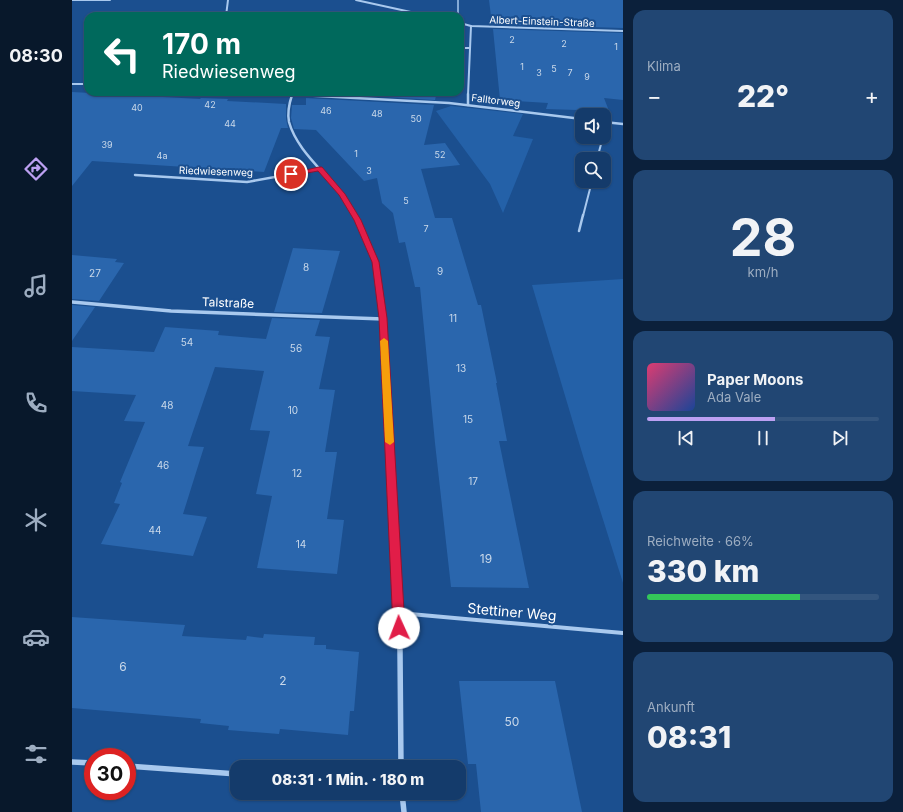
<!DOCTYPE html>
<html lang="de">
<meta charset="utf-8">
<style>
:root{--surface:#143b6b;--page:#214673;--text:#f1f3f6;--muted:#9dadc1;--line:#33557e;--accent:#bca0f2}
body{margin:0;font-family:Inter,sans-serif;background:var(--page);color:var(--text);height:100vh;display:flex;flex-direction:column;font-size:15px;white-space:nowrap}
*{box-sizing:border-box;margin:0}
p{font-size:13px;color:var(--muted)}
.icon{flex:none;width:22px;height:22px;fill:none;stroke:currentColor;stroke-width:2;stroke-linecap:round;stroke-linejoin:round}
.map{position:relative;flex:1;overflow:hidden}
.side{display:flex;flex-direction:column;gap:10px;padding:10px;background:#0b203b;width:280px}
.side>*{flex:none}
.guide{position:absolute;left:12px;top:12px;width:380px;height:84px;border-radius:12px;box-shadow:0 1px 3px #0004,0 0 0 1px var(--line);background:#00695c;color:#fff;overflow:hidden}
.controls{position:absolute;left:503px;top:108px;display:grid;gap:8px}
.controls a{display:grid;place-items:center;width:36px;height:36px;border-radius:8px;background:var(--surface);box-shadow:0 1px 3px #0004,0 0 0 1px var(--line);font-size:20px}
.speed{position:absolute;left:12px;top:748px;display:flex;gap:8px;font-size:20px;font-weight:700;text-align:center}
.speed>*{display:grid;place-content:center;width:52px;height:52px;border-radius:50%;background:var(--surface);box-shadow:0 1px 3px #0004,0 0 0 1px var(--line);line-height:1}
.speed .limit{border:6px solid #d22;background:#fff;color:#111}
.pin{position:absolute;display:grid;place-items:center;width:34px;height:34px;color:#fff;margin:-17px;border:2px solid #fff;border-radius:50%;box-shadow:0 1px 4px #0007}
.me{position:absolute;width:44px;margin:-22px;rotate:358deg;stroke-linejoin:round;filter:drop-shadow(0 0 3px #0008)}
.turn{display:flex;align-items:center;gap:14px;height:84px;padding:0 12px;font-size:18px}
.turn .icon{width:52px;height:52px;stroke-width:2.5}
.turn b{display:block;font-size:28px;line-height:34px}
.big{font-size:30px;font-weight:800;line-height:1.1}
.side .card{flex:1;display:flex;flex-direction:column;justify-content:center;gap:6px;min-width:0;padding:0 14px;border-radius:12px;background:var(--page)}
.side .dial{align-items:center;gap:0}
.dial b{font-size:52px;line-height:1}
.song{display:flex;align-items:center;gap:12px}
.cover{width:48px;height:48px;border-radius:6px;background:linear-gradient(135deg,hsl(340 70% 55%),hsl(220 70% 35%))}
.played{height:4px;border-radius:2px;background:linear-gradient(90deg,var(--accent) 55%,var(--line) 55%)}
.keys{display:flex;justify-content:space-around;direction:ltr}
.heat{display:flex;justify-content:space-between;align-items:center;font-size:22px;direction:ltr}
.charge{height:6px;border-radius:3px;background:linear-gradient(90deg,#34c759 66%,var(--line) 0)}
.trip{position:absolute;left:158px;top:760px;width:236px;height:40px;border-radius:12px;background:var(--surface);box-shadow:0 1px 3px #0004,0 0 0 1px var(--line);font-weight:800;line-height:40px;text-align:center}
main{display:flex;flex:1;min-height:0}
.tabs{display:flex;flex-direction:column;width:72px;justify-content:space-around;align-items:center;background:#08182b;color:var(--muted)}
.tabs .icon{width:28px;height:28px}
.tabs .on{color:var(--accent)}
.tabs b{font-size:18px;color:var(--text)}
.map>svg:first-child{display:block}
.green{fill:#2461a8}
.building{fill:#2a66ad}
.lines{fill:none;stroke-linecap:round;stroke-linejoin:round}
.service-far3{stroke:#a9c9ee;stroke-width:1.5}
.service-far2{stroke:#a9c9ee;stroke-width:2}
.service-far1{stroke:#a9c9ee;stroke-width:2.5}
.service{stroke:#a9c9ee;stroke-width:4}
.minor-far4{stroke:#a9c9ee;stroke-width:2}
.minor-far3{stroke:#a9c9ee;stroke-width:2.5}
.minor-far2{stroke:#a9c9ee;stroke-width:3.5}
.minor-far1{stroke:#a9c9ee;stroke-width:4.5}
.minor{stroke:#a9c9ee;stroke-width:5.5}
.route{fill:#e11d48;stroke:#92132f}
.slow{fill:#f59e0b}
.labels{text-anchor:middle;stroke-width:4;stroke-linejoin:round;paint-order:stroke}
.far-number-label{font-size:9px;fill:#cad9ea}
.far-street-label{font-size:10px;fill:#fff;stroke:#1b4f8f}
.number-label{font-size:10px;fill:#cad9ea}
.street-label{font-size:12px;fill:#fff;stroke:#1b4f8f}
.near-number-label{font-size:12px;fill:#cad9ea}
.near-street-label{font-size:14px;fill:#fff;stroke:#1b4f8f}
</style>
<main>
<nav class="tabs">
<b>08:30</b>
<svg class="icon on" aria-label="directions" viewBox="0 0 24 24"><path d="M12 3l9 9-9 9-9-9zM9 14v-3h6M13 9l2 2-2 2"/></svg>
<svg class="icon" aria-label="music" viewBox="0 0 24 24"><path d="M9 18V5l10-2v13"/><circle cx="6" cy="18" r="3"/><circle cx="16" cy="16" r="3"/></svg>
<svg class="icon" aria-label="phone" viewBox="0 0 24 24"><path d="M5 4h4l2 5-3 2q2 4 5 5l2-3 5 2v4C11 20 4 13 5 4z"/></svg>
<svg class="icon" aria-label="climate" viewBox="0 0 24 24"><path d="M12 3v18M4 7l16 10M4 17L20 7"/></svg>
<svg class="icon" aria-label="car" viewBox="0 0 24 24"><path d="M5 17H2v-5l4-1 3-4h7l3 4 3 1v5h-3M9 17h6M6 11h13"/><circle cx="7" cy="17" r="2"/><circle cx="17" cy="17" r="2"/></svg>
<svg class="icon" aria-label="filters" viewBox="0 0 24 24"><path d="M4 7h16M4 17h16"/><circle cx="9" cy="7" r="2"/><circle cx="15" cy="17" r="2"/></svg>
</nav>
<div class="map">
<svg width="551" height="812" viewBox="0 0 551 812">
<rect width="100%" height="100%" fill="#1b4f8f"/>
<g class="green">
<path d="M379,106L451,114L441,136L461,139L431,213L418,184L364,111Z"/>
<path d="M551,279V583L511,456L460,285Z"/>
</g>
<g class="building">
<path d="M417,0H551V28L420,24Z"/>
<path d="M421,29L551,33V100L532,98L537,111L474,109L476,103L428,100Z"/>
<path d="M0,92L128,99L129,98L156,99L155,101L214,104V119L216,128H209L192,172L20,161L0,186Z"/>
<path d="M234,92H365L363,100Z"/>
<path d="M234,98L362,105L352,145L373,143L388,165L349,169L363,218H380L406,305H409L425,383H424L435,441H427L457,588L379,587L363,443L348,287H343L333,242L327,243L321,213L310,203L305,178L292,181L244,130L222,129L219,118L220,105H234Z"/>
<path d="M221,248L268,251L250,313L202,312Z"/>
<path d="M0,255L45,259L43,262L52,263L27,301L0,299Z"/>
<path d="M0,305L23,307L0,341Z"/>
<path d="M200,318L248,320L243,336L258,337L247,389L263,390L253,452H265L255,519L272,520L265,574L185,568L200,496L184,494L198,431L178,430L192,371L143,367L116,446L132,447L111,514L135,517L121,556L29,544L48,504L42,503L50,483L48,482L73,422L52,421L64,395L0,391V347L82,352L93,327L147,331L146,335L194,339Z"/>
<path d="M0,617L113,625L110,636L174,640L175,636L191,638L192,634L243,637L242,645H254V649L287,652L282,711H278L276,735L208,729L207,734L156,730L157,726L128,723L129,719L0,708Z"/>
<path d="M387,681H483L510,812H409L404,764H396Z"/>
</g>
<g class="lines">
<path class="service-far3" d="M386,0V16"/>
<g class="service-far2">
<path d="M532,132L535,122"/>
<path d="M525,159L531,137"/>
<path d="M511,216L520,181"/>
</g>
<path class="service-far1" d="M507,231L511,215"/>
<path class="service" d="M327,613L551,633"/>
<g class="minor-far4">
<path d="M0,0H38"/>
<path d="M284,0L357,16"/>
<path d="M154,16L156,0"/>
<path d="M388,23L399,26L551,31"/>
<path d="M388,48H398"/>
<path d="M0,84H16"/>
<path d="M167,92L227,95"/>
<path d="M396,95L399,26"/>
</g>
<g class="minor-far3">
<path d="M208,94L377,103L510,119"/>
<path d="M220,95C217,104 215,112 217,122C224,147 246,166 262,185C270,194 276,205 282,216"/>
<path d="M396,105V94"/>
<path d="M532,122L551,124"/>
<path d="M63,175L175,182L247,169"/>
</g>
<g class="minor-far2">
<path d="M282,215L299,249L304,265L314,369"/>
<path d="M0,302L99,311L311,319"/>
</g>
<path class="minor-far1" d="M314,368L325,564"/>
<g class="minor">
<path d="M325,563L328,651L329,767"/>
<path d="M0,762L21,763"/>
<path d="M55,766L165,774"/>
<path d="M330,793L332,812"/>
</g>
</g>
<path class="route" d="M247,167H250L273,194L289,220L307,262L315,318L333,628L331,632L327,634L323,632L321,628L307,318L300,262L282,220L267,195L246,171L219,176L216,174Z"/>
<path class="slow" d="M312,338L316,341L322,442L318,445L313,442L308,341Z"/>
<g class="labels">
<g class="far-number-label">
<text x="440" y="43">2</text>
<text x="492" y="47">2</text>
<text x="544" y="50">1</text>
<text x="450" y="70">1</text>
<text x="482" y="72">5</text>
<text x="467" y="76">3</text>
<text x="498" y="76">7</text>
<text x="515" y="80">9</text>
<text x="138" y="108">42</text>
<text x="65" y="111">40</text>
<text x="254" y="114">46</text>
<text x="305" y="117">48</text>
<text x="344" y="122">50</text>
<text x="158" y="127">44</text>
<text x="35" y="148">39</text>
<text x="284" y="157">1</text>
<text x="368" y="158">52</text>
<text x="90" y="159">4a</text>
<text x="297" y="174">3</text>
<text x="334" y="204">5</text>
<text x="354" y="232">7</text>
</g>
<g class="far-street-label">
<text transform="translate(470 21) rotate(2)" y="4">Albert-Einstein-Straße</text>
<text transform="translate(424 100) rotate(7)" y="4">Falltorweg</text>
<text transform="translate(144 171) rotate(2)" y="4">Riedwiesenweg</text>
</g>
<g class="number-label">
<text x="234" y="271">8</text>
<text x="368" y="275">9</text>
<text x="23" y="277">27</text>
<text x="381" y="322">11</text>
<text x="115" y="346">54</text>
<text x="224" y="352">56</text>
<text x="389" y="372">13</text>
<text x="95" y="409">48</text>
<text x="221" y="414">10</text>
<text x="396" y="423">15</text>
<text x="91" y="469">46</text>
<text x="225" y="477">12</text>
<text x="401" y="485">17</text>
<text x="83" y="534">44</text>
<text x="229" y="548">14</text>
</g>
<g class="street-label">
<text transform="translate(156 303) rotate(2)" y="4">Talstraße</text>
</g>
<g class="near-number-label">
<text x="414" y="563">19</text>
<text x="51" y="671">6</text>
<text x="211" y="685">2</text>
<text x="440" y="726">50</text>
</g>
<g class="near-street-label">
<text transform="translate(440 612) rotate(5)" y="5">Stettiner Weg</text>
</g>
</g>
</svg>
<div class="controls">
<a><svg class="icon" aria-label="sound" viewBox="0 0 24 24"><path d="M4 9h4l5-4v14l-5-4H4zM17 9q2 3 0 6"/></svg></a>
<a><svg class="icon" aria-label="search" viewBox="0 0 24 24"><circle cx="10" cy="10" r="6"/><path d="M15 15l6 6"/></svg></a>
</div>
<div class="speed"><div class="limit">30</div></div>
<div class="pin" style="left:219px;top:174px;background:#d93025"><svg class="icon" aria-label="arrive" viewBox="0 0 24 24"><path d="M6 21V4h12l-3 4 3 4H6"/></svg></div>
<svg class="me" style="left:327px;top:628px" viewBox="-20 -20 40 40"><circle r="19" fill="#fff"/><path d="M0-13L10 11 0 6-10 11z" fill="#e11d48"/></svg>
<div class="trip">08:31 · 1 Min. · 180 m</div>
<div class="guide">
<div class="turn"><svg class="icon" aria-label="left" viewBox="0 0 24 24"><path d="M17 20v-9H6M10 6l-5 5 5 5"/></svg><div><b>170 m</b>Riedwiesenweg</div></div>
</div>
</div>
<section class="side">
<div class="card"><p>Klima</p>
<div class="heat"><a>−</a><b class="big">22°</b><a>+</a></div>
</div>
<div class="card dial"><b>28</b><p>km/h</p></div>
<div class="card">
<div class="song"><i class="cover"></i><div><b>Paper Moons</b><p>Ada Vale</p></div></div>
<div class="played"></div>
<div class="keys"><svg class="icon" aria-label="previous" viewBox="0 0 24 24"><path d="M18 5L8 12l10 7zM5 5v14"/></svg><svg class="icon" aria-label="pause" viewBox="0 0 24 24"><path d="M8 5v14M16 5v14"/></svg><svg class="icon" aria-label="next" viewBox="0 0 24 24"><path d="M6 5l10 7-10 7zM19 5v14"/></svg></div>
</div>
<div class="card"><p>Reichweite · 66%</p><b class="big">330 km</b><div class="charge"></div></div>
<div class="card"><p>Ankunft</p><b class="big">08:31</b></div>
</section>
</main>
